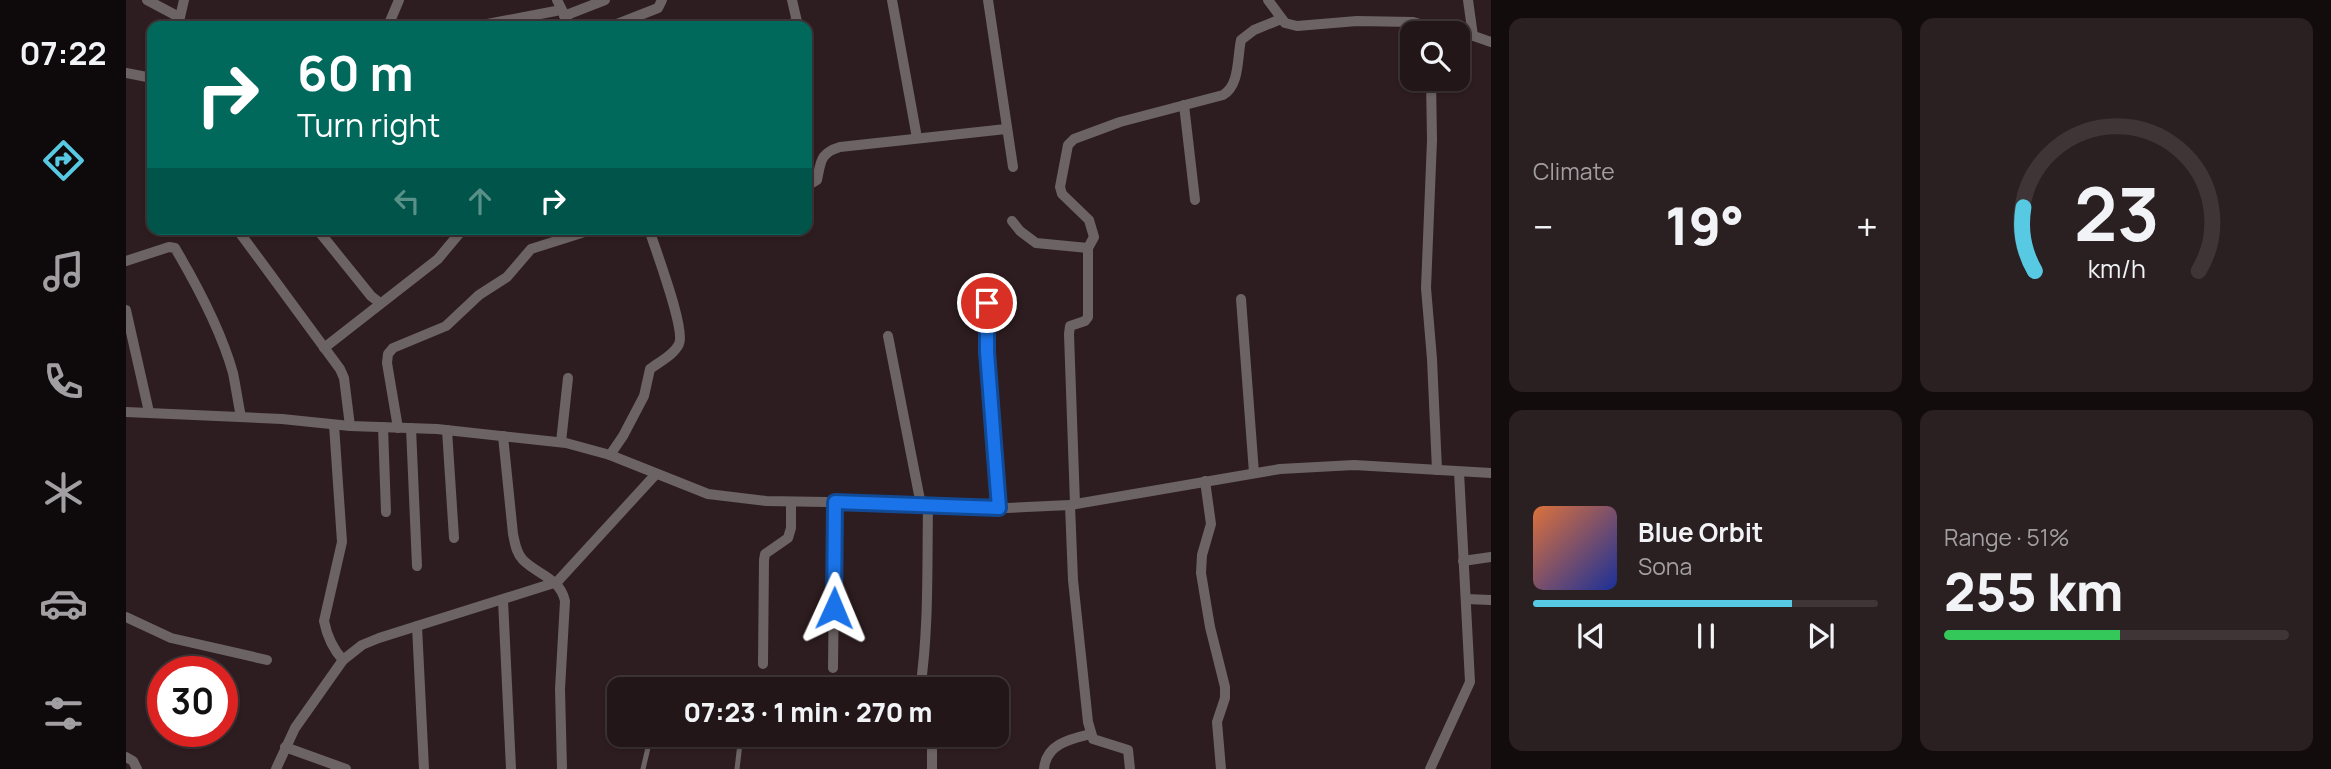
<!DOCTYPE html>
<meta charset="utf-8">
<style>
:root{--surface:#221618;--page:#2a1f21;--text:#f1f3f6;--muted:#a29fa2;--line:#3f3537;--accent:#57c9e2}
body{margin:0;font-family:Manrope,sans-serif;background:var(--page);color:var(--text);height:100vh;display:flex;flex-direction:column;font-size:26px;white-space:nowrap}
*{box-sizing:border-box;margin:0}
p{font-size:23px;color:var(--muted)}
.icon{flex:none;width:38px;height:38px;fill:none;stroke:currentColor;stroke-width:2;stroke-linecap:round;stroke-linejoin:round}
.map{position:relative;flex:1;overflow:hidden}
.sheet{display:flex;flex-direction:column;gap:18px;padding:18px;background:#130c0d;width:840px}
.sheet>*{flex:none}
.top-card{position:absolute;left:21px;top:21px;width:665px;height:214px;border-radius:14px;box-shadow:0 2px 5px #0004,0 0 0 2px var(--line);background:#00695c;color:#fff;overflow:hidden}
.buttons{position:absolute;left:1274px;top:21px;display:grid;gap:14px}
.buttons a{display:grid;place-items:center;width:70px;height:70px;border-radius:14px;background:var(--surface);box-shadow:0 2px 5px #0004,0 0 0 2px var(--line);font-size:35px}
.speed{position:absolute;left:21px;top:656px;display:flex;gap:14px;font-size:35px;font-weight:700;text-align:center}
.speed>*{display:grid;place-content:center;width:91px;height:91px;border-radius:50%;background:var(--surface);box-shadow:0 2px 5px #0004,0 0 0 2px var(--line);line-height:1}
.speed .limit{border:10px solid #d22;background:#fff;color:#111}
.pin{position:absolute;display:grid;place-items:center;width:60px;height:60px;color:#fff;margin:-30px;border:4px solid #fff;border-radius:50%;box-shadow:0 2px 7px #0007}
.me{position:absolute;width:77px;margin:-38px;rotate:1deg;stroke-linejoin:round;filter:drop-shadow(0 0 5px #0008)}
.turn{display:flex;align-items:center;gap:24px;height:147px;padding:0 35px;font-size:32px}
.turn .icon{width:91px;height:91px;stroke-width:2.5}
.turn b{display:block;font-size:49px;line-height:60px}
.lanes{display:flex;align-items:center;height:66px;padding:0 35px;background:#0003;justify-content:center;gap:35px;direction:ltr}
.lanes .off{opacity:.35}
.big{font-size:52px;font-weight:800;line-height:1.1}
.sheet .card{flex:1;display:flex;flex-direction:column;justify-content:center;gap:10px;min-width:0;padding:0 24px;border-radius:14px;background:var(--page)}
.sheet .dial{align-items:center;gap:0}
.dial svg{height:182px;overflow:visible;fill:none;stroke:var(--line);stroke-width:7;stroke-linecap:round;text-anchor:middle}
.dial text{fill:var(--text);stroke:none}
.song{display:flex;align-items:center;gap:21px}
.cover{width:84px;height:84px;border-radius:10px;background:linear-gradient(135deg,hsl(20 70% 55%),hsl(230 70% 35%))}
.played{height:7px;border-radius:4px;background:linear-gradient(90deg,var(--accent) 75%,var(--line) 75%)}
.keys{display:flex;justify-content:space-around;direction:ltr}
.heat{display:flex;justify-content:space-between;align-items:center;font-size:38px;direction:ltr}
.charge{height:10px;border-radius:5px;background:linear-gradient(90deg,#34c759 51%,var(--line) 0)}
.sheet .tiles{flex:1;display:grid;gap:18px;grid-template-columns:repeat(2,1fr)}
.trip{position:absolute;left:481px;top:677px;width:402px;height:70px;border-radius:14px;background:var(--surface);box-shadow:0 2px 5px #0004,0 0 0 2px var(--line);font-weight:800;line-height:70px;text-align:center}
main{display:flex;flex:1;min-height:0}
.tabs{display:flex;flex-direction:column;width:126px;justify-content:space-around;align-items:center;background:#0e090a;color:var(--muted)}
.tabs .icon{width:49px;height:49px}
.tabs .on{color:var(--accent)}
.tabs b{font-size:32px;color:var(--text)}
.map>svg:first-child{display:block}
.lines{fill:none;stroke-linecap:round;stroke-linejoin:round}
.service{stroke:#6c6365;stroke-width:5}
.minor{stroke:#6c6365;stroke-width:10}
.route-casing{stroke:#114b97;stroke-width:18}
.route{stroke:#1a73e8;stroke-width:12}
</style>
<main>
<nav class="tabs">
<b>07:22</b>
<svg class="icon on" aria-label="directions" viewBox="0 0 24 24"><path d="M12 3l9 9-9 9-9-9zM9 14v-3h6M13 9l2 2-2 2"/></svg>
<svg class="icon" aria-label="music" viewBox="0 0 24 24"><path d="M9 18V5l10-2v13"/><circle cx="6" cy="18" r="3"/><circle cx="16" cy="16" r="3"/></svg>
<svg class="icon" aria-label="phone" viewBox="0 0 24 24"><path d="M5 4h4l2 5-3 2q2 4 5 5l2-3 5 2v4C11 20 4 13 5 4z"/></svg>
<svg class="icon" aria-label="climate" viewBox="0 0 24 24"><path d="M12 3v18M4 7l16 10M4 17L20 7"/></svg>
<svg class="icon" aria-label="car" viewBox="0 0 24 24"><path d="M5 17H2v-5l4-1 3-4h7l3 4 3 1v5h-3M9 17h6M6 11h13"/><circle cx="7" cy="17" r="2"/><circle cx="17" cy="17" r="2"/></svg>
<svg class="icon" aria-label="filters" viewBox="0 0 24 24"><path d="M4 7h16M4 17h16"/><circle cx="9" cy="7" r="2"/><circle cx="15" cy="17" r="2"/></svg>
</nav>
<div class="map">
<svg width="1365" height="769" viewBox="0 0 1365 769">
<rect width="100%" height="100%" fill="#2e1d20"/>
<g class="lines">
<g class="service">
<path d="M535,690V689"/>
<path d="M517,769L525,735"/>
<path d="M611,769L615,735"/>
</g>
<g class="minor">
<path d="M21,0L53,17"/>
<path d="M431,0L444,26"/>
<path d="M666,0L672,26"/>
<path d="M766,0L791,138"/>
<path d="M862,0L887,167"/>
<path d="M1142,0L1159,23L1171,26L1231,21L1287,22L1312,29"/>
<path d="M1342,0L1347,36"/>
<path d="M438,16L479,0"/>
<path d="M52,26L58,0"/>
<path d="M262,26L273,0"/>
<path d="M351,26L435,10"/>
<path d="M486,26L532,8L536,0"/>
<path d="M657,26L671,22"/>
<path d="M1310,33L1312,29L1322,27L1365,42"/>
<path d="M0,73L26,78"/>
<path d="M1305,79L1306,140L1300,288L1306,359L1311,470"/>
<path d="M1058,105L1069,200"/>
<path d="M681,186L691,180C695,161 694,153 714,147L880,129"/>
<path d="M886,221L894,231L910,243L962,248"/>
<path d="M111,229L214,369L218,378L224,426"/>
<path d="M191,229L245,296L254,303"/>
<path d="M0,261L43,247L49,248C72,287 95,330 107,373C110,388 112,402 115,417"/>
<path d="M860,278L861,352L873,508"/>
<path d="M1115,299L1128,473"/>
<path d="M0,310L23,412"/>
<path d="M762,336L795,505"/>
<path d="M198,348L312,259L337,229"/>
<path d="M0,412L156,419L224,426L311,429L440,443L484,455L582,494L640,501L761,503L858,509L944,505L1154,469L1228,465L1365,473"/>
<path d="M208,425L216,542L198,621C201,636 206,648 217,660"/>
<path d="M257,427L260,512"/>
<path d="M272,428L261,363L262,354L267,348L320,326L353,295L381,277L405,249L468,229"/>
<path d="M285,428L291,566"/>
<path d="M321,430L328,538"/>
<path d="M377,436L387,534C389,543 390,553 397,560C412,575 434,578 439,601L434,689L436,769"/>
<path d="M435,442L442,378"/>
<path d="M484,455L497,436L518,396L524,369C533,362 548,355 553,344C560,329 529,249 523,229"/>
<path d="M1079,481L1085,524L1076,555L1075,573L1084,627L1099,687V698L1091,722L1095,769"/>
<path d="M949,504L943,334L944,326L959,321L962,317V248L968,237L963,220L936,194L934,187L942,145L948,139L994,122L1097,95C1114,85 1111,58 1115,40L1128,30L1155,19"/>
<path d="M944,505L947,580L962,722L967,739L1002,750L1004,769"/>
<path d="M1337,561L1365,557"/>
<path d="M1340,599L1365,600"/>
<path d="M377,600L385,769"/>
<path d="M0,617L45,638L141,660"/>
<path d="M291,626L298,769"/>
<path d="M637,664L638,560L639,554L662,538L665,528V502"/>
<path d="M707,668L709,502"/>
<path d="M794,690C803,629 801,567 802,506"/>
<path d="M159,747L220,769"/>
<path d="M0,757L7,761L11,769"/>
<path d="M150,769L169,728L217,660L236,645L253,638L431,582L530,474"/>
<path d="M806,769V735"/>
<path d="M918,769C920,744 944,739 965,734"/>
<path d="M1304,769L1344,682L1333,472"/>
</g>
</g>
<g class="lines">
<g class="route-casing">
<path id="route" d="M708,608L709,502L873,508L861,352V303"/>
</g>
<use href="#route" class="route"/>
</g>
</svg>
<div class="buttons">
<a><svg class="icon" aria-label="search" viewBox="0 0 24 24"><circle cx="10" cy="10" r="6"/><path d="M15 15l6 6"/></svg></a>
</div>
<div class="speed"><div class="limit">30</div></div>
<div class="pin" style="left:861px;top:303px;background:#d93025"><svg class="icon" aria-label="arrive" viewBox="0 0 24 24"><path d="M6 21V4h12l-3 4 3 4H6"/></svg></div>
<svg class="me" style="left:708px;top:608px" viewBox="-20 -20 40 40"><path d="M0-17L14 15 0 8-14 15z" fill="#1a73e8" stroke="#fff" stroke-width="4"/></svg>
<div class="trip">07:23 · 1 min · 270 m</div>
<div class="top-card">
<div class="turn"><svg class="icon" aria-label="right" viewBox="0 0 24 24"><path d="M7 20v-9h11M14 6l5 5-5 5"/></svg><div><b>60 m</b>Turn right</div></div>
<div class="lanes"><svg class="icon off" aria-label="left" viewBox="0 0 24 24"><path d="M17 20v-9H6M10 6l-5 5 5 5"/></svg><svg class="icon off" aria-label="ahead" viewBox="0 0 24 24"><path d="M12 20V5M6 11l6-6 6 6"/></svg><svg class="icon" aria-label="right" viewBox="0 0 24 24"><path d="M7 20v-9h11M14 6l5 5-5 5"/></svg></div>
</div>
</div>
<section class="sheet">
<div class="tiles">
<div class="card"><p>Climate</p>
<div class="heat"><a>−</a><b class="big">19°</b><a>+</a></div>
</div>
<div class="card dial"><svg viewBox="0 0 100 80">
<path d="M14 69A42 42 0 1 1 86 69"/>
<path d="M14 69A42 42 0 0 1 9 41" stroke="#57c9e2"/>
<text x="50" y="56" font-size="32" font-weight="700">23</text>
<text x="50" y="72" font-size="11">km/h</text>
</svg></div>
<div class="card">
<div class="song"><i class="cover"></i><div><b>Blue Orbit</b><p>Sona</p></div></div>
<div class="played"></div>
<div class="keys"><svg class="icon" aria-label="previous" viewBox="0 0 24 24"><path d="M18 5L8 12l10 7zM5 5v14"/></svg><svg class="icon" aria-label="pause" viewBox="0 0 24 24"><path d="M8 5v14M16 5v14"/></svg><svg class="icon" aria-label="next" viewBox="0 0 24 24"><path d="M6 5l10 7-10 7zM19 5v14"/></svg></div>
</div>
<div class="card"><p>Range · 51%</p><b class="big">255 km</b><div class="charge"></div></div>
</div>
</section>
</main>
